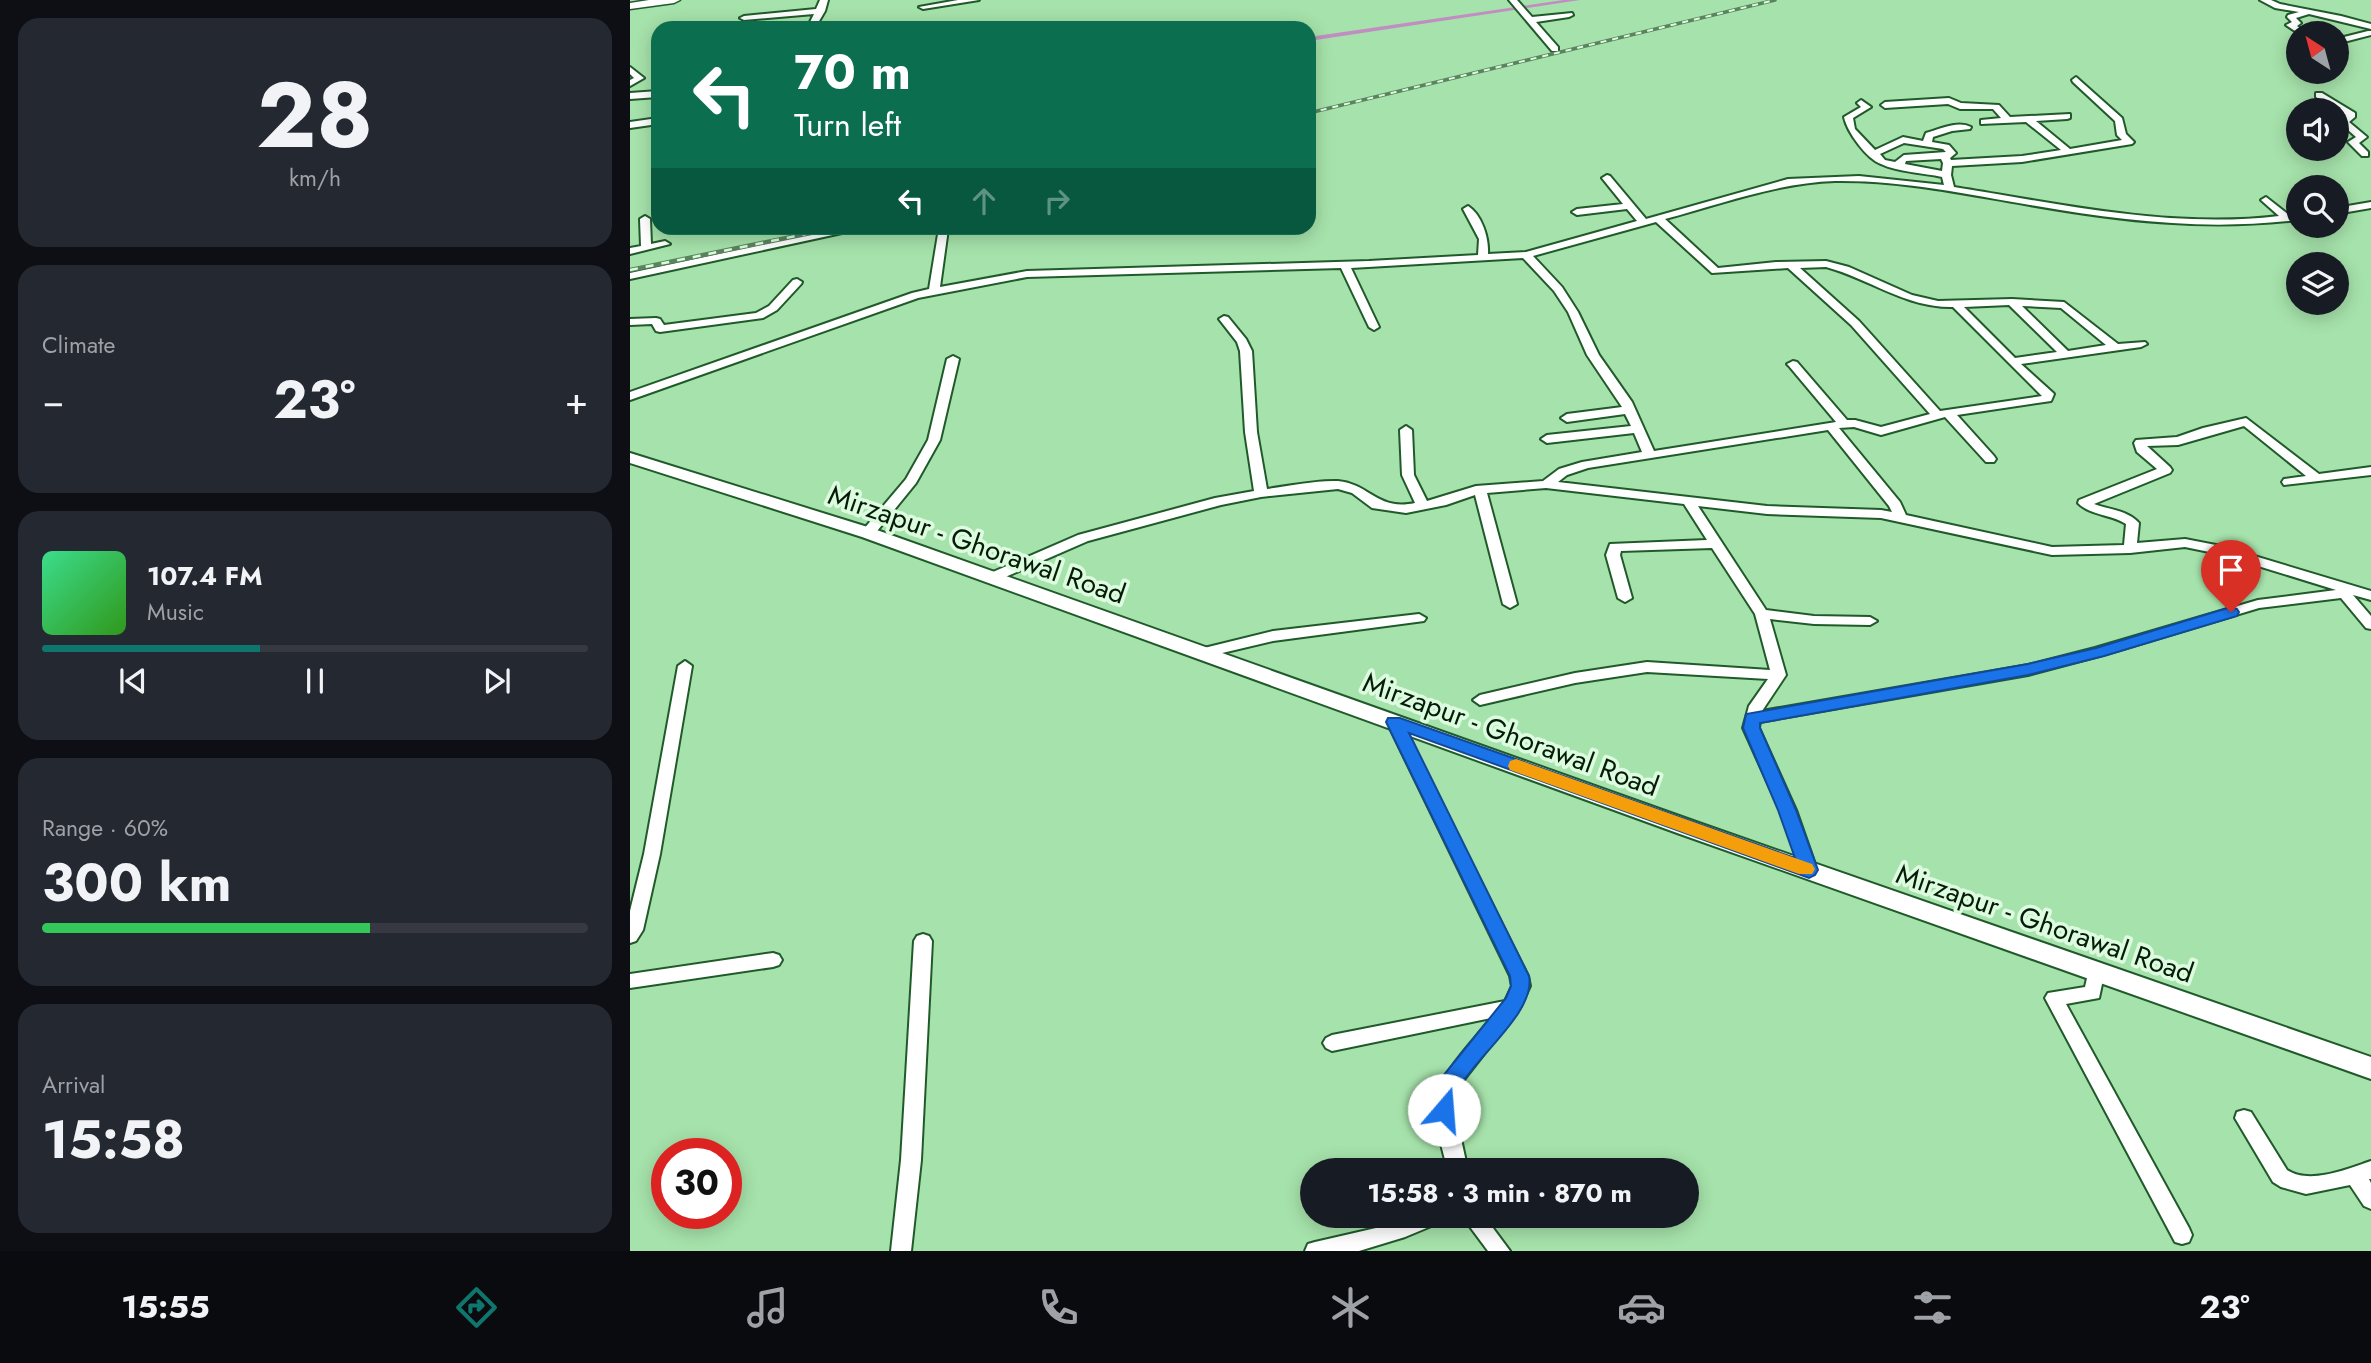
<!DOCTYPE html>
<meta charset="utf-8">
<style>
:root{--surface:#171b24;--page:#242831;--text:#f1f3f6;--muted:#9ea1a6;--line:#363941;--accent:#0f766e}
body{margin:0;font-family:Jost,sans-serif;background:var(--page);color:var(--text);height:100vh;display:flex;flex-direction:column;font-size:26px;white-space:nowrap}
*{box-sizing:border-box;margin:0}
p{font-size:23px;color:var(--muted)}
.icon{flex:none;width:38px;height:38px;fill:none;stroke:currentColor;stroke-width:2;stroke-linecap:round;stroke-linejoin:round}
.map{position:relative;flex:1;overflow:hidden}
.panel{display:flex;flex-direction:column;gap:18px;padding:18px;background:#0d0f14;width:630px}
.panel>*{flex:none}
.top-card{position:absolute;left:21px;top:21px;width:665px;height:214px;border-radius:21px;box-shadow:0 4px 18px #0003;background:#0b6e4f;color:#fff;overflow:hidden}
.needle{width:46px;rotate:324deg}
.fabs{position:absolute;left:1656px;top:21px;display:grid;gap:14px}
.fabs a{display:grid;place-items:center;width:63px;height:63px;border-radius:50%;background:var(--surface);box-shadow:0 4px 18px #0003;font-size:35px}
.speed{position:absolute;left:21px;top:1138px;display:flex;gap:14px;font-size:35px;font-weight:700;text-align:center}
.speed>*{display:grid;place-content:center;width:91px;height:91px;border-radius:50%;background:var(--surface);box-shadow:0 4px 18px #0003;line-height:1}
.speed .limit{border:10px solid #d22;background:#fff;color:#111}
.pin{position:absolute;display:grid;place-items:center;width:60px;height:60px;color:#fff;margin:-72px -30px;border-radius:50% 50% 50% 0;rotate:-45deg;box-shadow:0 0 7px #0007}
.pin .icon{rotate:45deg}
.me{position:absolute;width:77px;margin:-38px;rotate:18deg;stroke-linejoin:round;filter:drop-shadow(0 0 5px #0008)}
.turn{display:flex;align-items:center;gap:24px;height:147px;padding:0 28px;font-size:32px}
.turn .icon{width:91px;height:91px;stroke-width:2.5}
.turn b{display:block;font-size:49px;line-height:60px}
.lanes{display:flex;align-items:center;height:66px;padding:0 28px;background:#0003;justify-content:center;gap:35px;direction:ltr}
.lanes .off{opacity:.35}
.big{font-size:52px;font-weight:700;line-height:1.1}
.panel .card{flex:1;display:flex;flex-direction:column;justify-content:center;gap:10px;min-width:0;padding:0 24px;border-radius:21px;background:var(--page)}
.panel .dial{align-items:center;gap:0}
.dial b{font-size:91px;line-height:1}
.song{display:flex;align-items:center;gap:21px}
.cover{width:84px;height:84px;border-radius:10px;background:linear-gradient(135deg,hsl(150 70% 55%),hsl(110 70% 35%))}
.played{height:7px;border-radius:4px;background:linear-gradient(90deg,var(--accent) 40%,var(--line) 40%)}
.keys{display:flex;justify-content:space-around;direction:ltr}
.heat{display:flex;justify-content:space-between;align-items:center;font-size:38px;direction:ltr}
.charge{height:10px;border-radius:5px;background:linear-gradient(90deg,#34c759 60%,var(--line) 0)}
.trip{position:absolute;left:670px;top:1158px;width:399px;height:70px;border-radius:35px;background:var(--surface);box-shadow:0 4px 18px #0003;font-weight:700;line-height:70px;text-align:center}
.tabs{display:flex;height:112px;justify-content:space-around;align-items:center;background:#090b0e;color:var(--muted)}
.tabs .icon{width:49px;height:49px}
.tabs .on{color:var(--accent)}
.tabs b{font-size:32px;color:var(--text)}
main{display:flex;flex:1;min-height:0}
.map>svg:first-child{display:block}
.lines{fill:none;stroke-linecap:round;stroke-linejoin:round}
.canal{fill:#c18ec1;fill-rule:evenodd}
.minor-casing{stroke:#205a2a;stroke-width:4}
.major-casing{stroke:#205a2a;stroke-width:4}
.highway-casing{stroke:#205a2a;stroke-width:3}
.minor{fill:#fff;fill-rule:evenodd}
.major{fill:#fff;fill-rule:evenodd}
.highway{fill:#fff;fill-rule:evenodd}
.rail-far1-casing{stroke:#59845d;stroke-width:3.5}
.rail-casing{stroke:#59845d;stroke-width:4.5}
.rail-far1{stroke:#ddfbde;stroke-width:2;stroke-dasharray:6;stroke-linecap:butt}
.rail{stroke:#ddfbde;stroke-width:2.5;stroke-dasharray:8;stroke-linecap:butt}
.route{fill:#1a73e8;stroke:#114b97;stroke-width:2}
.slow{fill:#f59e0b}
.labels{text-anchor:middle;stroke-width:7;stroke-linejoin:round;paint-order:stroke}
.street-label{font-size:28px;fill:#051d08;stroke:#ddfbde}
</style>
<main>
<section class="panel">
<div class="card dial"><b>28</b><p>km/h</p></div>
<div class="card"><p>Climate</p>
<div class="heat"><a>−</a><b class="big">23°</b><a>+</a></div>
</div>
<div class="card">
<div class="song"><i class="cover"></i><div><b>107.4 FM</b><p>Music</p></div></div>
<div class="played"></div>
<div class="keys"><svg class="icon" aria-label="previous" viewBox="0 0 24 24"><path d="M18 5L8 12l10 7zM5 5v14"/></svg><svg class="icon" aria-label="pause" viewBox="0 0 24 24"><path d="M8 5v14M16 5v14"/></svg><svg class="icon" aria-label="next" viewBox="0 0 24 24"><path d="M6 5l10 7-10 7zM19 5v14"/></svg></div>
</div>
<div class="card"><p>Range · 60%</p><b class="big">300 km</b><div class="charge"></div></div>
<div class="card"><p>Arrival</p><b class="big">15:58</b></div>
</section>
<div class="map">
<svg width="1741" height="1251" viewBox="0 0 1741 1251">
<rect width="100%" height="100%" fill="#a6e2ab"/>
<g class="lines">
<path class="canal" d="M933,0H950L679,41V37Z"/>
<g class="minor-casing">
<g id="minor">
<path d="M190,0H198L195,11L185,28H177L184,14L114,20L110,18L114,16L186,9Z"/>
<path d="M328,0H349L293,9L289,7Z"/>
<path d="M879,0H887L902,17L942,13L943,15L939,17L906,22L928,47V51H922Z"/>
<path d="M1630,0H1641L1650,4L1711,16L1741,24V29L1679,14L1666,18L1671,23L1667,26L1677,33H1668L1656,25L1662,22L1657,17L1658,15L1669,12L1645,8Z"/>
<path d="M1738,31H1741V35L1706,44V39Z"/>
<path d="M0,67L14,78L0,86V80L4,78L0,74Z"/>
<path d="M1446,77L1492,118L1496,134L1504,142L1502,144L1392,162L1322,166L1321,175L1324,187C1431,204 1540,229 1649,216L1631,200L1636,197L1659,215L1668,214V220C1576,231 1491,221 1400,205C1336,194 1270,180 1205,181C1147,183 1091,204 1035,219L1088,268L1146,262L1196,261L1219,267L1282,295L1308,301L1382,299L1434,302L1488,344L1515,342L1517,344L1511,347L1391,364L1422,392L1424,394L1421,401L1327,415L1364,456L1366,459L1364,462H1356L1315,417L1251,435L1224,427L1209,428L1270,502L1276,515L1422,547L1494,545L1496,524C1481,514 1461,516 1448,503L1449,500L1527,469L1507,452L1504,443L1506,440L1547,437L1573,428L1616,418L1689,474L1741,467V475L1654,485L1652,482L1654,479L1676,476L1614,426L1548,445L1517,446L1540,467L1542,470L1540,473L1464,504C1480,510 1497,510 1509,523L1507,543L1555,539L1591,546L1741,591V600L1723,595L1741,616V629L1736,628L1711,598L1629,608L1473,655L1398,675L1130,722L1129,728L1166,810L1187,870L1185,874L1179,876L1173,874L1171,870L1150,810L1113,728L1119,706L1138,679L1017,672L945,683L850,705L843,700L850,695L945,673L1017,662L1140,670L1125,614L1082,548L991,551L990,555L1002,598L995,602L988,598L976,555L980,544L1077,540L1054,504L916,488L857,493L887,604L880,608L873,604L845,495L816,505L776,513L742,508L722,493L708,489L631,497L591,505L458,541L366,581H356L354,578L356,575L448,535L585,498L624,491L615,432L610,351L607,342L589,319L594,316L598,317L616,339L622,351L627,432L637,489C658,486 687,480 708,481C740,484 747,511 785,503L772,475L770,430L776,426L782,430L784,475L797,501L846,486L913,481L929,469L952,462L1012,452L1004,433L917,443L911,439L917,435L1001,426L995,414L937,422L931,418L937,414L992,407L957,355L938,312L924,291L893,258L721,268L749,327L744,330L739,327L711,268L397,277L288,298L0,400V392L282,293L299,289L309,228L318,229L310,287L397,271L739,261L848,255L849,239L833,209L838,206C852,215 859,238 858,254L896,252L1007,221L997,209L947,215L942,212L947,209L993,204L972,178L977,175L980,176L1016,219L1158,179L1229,176L1314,185L1312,177C1294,173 1267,172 1251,164C1237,159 1217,132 1214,117L1231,107L1227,103L1231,100L1241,107L1223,118L1225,129L1245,150L1273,137L1293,141L1296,133C1310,129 1328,120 1341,127L1340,129L1322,131L1303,137L1302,142L1319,145L1326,153L1320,158L1321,160L1392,156L1431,150L1396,122L1351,124V120L1371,118L1363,109H1330L1318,104L1255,108L1251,105L1255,102L1319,98L1331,103L1369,105L1380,117L1440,114V118L1437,119L1406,121L1440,149L1492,140L1487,135L1485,121L1443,82L1442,80ZM1274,143L1313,149L1316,152L1274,155L1265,162L1255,160L1250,154ZM1311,159L1313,163L1312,171L1275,164L1276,161ZM1026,222L1082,273L1158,268L1221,325L1300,414L1251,427L1225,420H1217L1167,362L1163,361L1157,364L1159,366L1206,422L1024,451L1002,402L969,355L948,312L932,287L903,256ZM1196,267C1240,279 1276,308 1323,307L1412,396L1310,411L1229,321L1170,268ZM1379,305L1427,352L1385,358L1334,307ZM1392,306L1431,308L1476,345L1438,351ZM1198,430L1259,506L1262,512L1251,510L1137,506L928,482L937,475L958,468ZM1068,506L1137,514L1251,518L1422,555L1500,553L1555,547L1589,554L1706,590L1628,600L1465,648L1398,665L1132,711L1156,675L1140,619L1184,624L1240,625L1247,621L1240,617L1184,616L1136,610Z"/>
<path d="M28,91V97L0,99V93Z"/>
<path d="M1686,93H1692L1725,113V117L1719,122L1737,137L1729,143L1738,152V156H1732L1718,142L1726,137L1709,122L1716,115L1686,97Z"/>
<path d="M28,118V124L0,128V122Z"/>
<path d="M1741,202V208L1706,214V208Z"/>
<path d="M15,216L20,219L21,244L35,241L40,244L0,254V248L11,246L10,219Z"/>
<path d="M210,228L217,230L212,233L0,279V273Z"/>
<path d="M167,279L172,282L171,284L147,310L133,318L30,332L26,331L22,324L0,325V319L26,318L30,319L34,325L126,313L139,306L163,280Z"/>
<path d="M323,356L329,359L310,440L286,483L243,536H233L231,533L233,530L276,479L298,440L317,359Z"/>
<path d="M789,614L796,618L794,621L643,641L571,658L564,653L566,650L643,631Z"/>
<path d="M55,661L62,666L30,854L13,930L6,941L0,943V911L14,854L48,666Z"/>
<path d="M764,717L769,718L898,976L900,986L890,1008L829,1086L826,1116L838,1171H818C811,1143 798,1107 814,1079C826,1057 846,1038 861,1018L702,1051L696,1048L693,1043L696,1038L702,1035L875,1001L882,986L880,976L757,722L759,718Z"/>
<path d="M293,934L299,936L302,941L291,1160L281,1251H261L271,1160L284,941L287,936Z"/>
<path d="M143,953L149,955L152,960L149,965L143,967L0,988V974Z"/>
<path d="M1466,963L1472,965L1475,970L1469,998L1436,1004L1559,1228L1562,1235L1559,1242L1552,1244L1545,1242L1415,998L1418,993L1455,987L1460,965Z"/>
<path d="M1614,1110L1621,1112L1657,1170C1680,1185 1717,1169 1741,1161V1179H1739L1741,1183V1209L1734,1206L1720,1185L1676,1194L1651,1187L1643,1182L1605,1118L1607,1112Z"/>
<path d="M781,1216H814L811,1222L775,1237L729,1251H675L678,1244L685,1242L746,1228Z"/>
<path d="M832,1216H854L880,1251H858Z"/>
</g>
</g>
<g class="major-casing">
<path id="major" d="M0,453L244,529L1066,822L1741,1057V1079L1050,834L232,537L0,463Z"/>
</g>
<g class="highway-casing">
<path id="highway" d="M19,0H50L44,3L0,9V3Z"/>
</g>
<use href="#minor" class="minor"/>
<use href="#major" class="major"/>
<use href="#highway" class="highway"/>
<g class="rail-far1-casing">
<path id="rail-far1" d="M679,113L1145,0"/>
</g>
<g class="rail-casing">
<path id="rail" d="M0,270L205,228"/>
</g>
<use href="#rail-far1" class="rail-far1"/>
<use href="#rail" class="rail"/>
</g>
<path class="route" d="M1601,607L1607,609L1609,612L1607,616L1474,656L1398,675L1130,723V728L1166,810L1188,870L1185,875L1179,878L779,733L899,976C906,1011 848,1055 831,1085C826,1094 827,1106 822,1116L814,1119L807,1116L804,1110L813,1076L876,998L881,986L880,976L756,722L758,718H770L1165,858L1148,810L1113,728L1116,714L1398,664L1466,648Z"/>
<path class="slow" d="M886,759L1182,864L1185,869L1182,874H1169L880,770L878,766L880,761Z"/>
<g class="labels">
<g class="street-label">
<text transform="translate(347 544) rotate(19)" y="10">Mirzapur - Ghorawal Road</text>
<text transform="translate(881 734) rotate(20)" y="10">Mirzapur - Ghorawal Road</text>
<text transform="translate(1415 923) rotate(19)" y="10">Mirzapur - Ghorawal Road</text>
</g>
</g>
</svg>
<div class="fabs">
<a><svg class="needle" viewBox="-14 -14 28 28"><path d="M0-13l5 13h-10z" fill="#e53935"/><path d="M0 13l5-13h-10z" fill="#9ea1a6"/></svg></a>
<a><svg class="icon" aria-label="sound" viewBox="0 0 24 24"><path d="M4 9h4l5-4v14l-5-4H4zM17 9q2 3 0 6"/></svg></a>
<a><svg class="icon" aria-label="search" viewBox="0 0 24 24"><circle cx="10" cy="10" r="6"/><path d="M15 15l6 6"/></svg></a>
<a><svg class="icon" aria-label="layers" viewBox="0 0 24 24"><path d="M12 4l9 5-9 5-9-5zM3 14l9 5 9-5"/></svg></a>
</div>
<div class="speed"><div class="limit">30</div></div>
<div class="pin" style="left:1601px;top:612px;background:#d93025"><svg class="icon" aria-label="arrive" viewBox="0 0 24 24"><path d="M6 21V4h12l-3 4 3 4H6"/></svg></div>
<svg class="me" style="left:814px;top:1110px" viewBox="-20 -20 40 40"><circle r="19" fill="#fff"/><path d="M0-13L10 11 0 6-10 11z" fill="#1a73e8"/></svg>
<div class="trip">15:58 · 3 min · 870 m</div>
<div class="top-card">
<div class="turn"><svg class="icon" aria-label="left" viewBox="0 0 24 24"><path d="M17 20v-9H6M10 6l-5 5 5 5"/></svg><div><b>70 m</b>Turn left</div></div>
<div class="lanes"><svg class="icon" aria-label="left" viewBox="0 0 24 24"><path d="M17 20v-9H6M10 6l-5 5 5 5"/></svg><svg class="icon off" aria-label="ahead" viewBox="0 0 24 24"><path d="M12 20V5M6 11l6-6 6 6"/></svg><svg class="icon off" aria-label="right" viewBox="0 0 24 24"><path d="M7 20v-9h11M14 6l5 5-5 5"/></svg></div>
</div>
</div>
</main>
<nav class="tabs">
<b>15:55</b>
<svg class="icon on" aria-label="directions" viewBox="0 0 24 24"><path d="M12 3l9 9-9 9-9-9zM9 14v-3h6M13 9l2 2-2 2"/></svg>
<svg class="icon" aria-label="music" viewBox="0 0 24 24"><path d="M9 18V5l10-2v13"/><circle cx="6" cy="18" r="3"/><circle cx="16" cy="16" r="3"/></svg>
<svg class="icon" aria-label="phone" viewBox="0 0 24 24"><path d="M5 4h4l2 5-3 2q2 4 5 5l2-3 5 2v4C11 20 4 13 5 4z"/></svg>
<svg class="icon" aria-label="climate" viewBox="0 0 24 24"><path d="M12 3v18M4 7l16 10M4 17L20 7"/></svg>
<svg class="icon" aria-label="car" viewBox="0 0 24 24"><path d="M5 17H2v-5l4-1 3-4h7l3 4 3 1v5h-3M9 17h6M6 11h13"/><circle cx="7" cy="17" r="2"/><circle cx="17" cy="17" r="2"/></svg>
<svg class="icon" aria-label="filters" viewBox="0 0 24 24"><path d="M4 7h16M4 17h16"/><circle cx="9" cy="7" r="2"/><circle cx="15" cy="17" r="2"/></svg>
<b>23°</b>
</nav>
